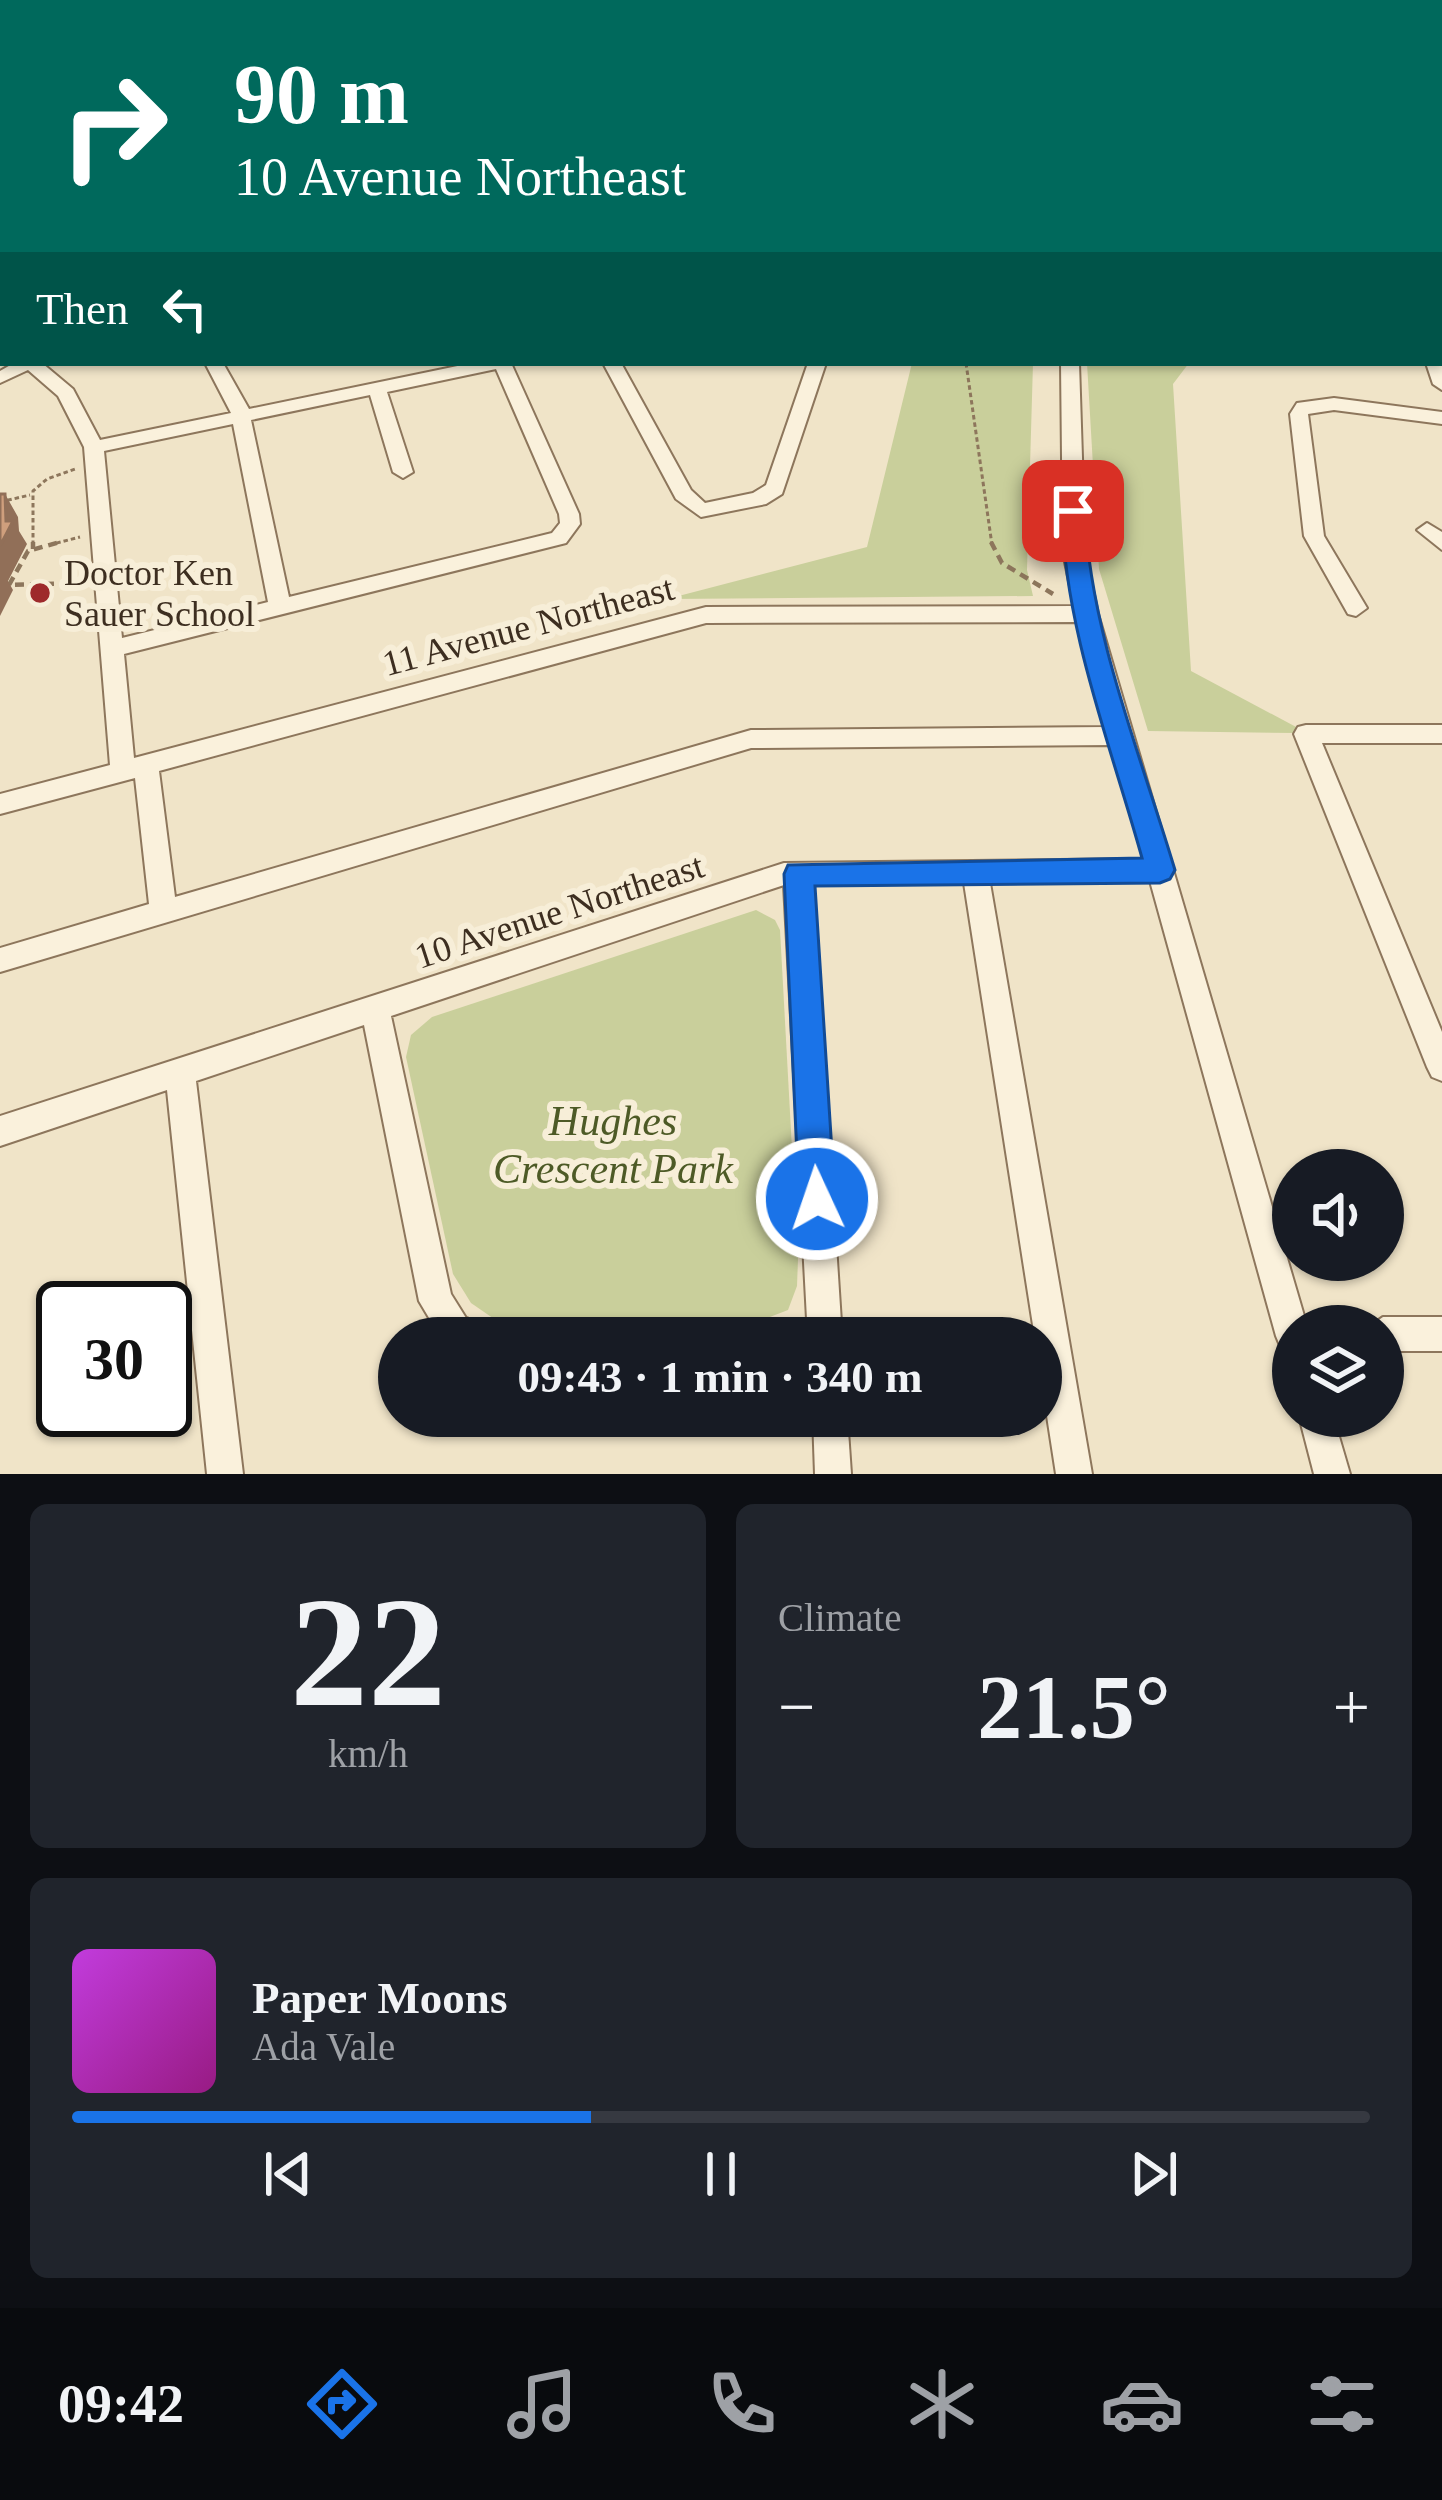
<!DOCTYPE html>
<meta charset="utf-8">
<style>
:root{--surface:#171b24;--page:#20242c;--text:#f1f3f6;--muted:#9ea1a6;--line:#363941;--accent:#1a73e8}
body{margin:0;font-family:"Times New Roman",serif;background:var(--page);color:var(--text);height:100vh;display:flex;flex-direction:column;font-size:45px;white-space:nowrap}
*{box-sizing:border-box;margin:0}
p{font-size:39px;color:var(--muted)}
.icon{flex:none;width:66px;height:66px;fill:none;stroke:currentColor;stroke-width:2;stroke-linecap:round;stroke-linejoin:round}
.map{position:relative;height:1474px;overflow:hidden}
.sheet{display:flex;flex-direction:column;gap:30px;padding:30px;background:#0d0f14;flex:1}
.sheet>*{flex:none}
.top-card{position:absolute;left:0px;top:0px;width:1443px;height:366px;box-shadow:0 3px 9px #0004;background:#00695c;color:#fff;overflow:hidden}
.tools{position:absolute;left:1272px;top:1149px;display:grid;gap:24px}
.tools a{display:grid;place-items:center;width:132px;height:132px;border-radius:50%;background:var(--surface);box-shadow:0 3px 9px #0004;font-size:60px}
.speed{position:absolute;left:36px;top:1281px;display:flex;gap:24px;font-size:60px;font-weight:700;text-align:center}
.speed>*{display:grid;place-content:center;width:156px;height:156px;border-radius:50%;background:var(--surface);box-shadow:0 3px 9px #0004;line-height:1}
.speed .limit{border:6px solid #111;border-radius:18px;background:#fff;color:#111}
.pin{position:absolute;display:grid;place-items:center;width:102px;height:102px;color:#fff;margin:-51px;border-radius:24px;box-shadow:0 6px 18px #0006}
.me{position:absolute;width:132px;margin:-66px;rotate:357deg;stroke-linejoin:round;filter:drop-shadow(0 0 9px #0008)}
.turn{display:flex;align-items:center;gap:42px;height:252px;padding:0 36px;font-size:54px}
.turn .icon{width:156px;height:156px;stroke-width:2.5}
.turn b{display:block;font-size:84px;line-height:102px}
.then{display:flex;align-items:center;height:114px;padding:0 36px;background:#0003;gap:24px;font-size:45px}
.big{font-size:90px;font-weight:700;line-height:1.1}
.sheet .card{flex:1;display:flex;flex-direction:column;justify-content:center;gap:18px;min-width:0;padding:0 42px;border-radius:18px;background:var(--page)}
.sheet .dial{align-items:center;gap:0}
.dial b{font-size:156px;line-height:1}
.song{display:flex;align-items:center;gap:36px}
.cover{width:144px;height:144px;border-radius:18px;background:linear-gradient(135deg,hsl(290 70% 55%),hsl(310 70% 35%))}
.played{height:12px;border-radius:6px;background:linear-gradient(90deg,var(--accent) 40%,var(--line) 40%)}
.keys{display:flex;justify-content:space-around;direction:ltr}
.heat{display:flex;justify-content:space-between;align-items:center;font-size:66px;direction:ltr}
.sheet .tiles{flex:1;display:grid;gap:30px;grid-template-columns:1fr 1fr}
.card:last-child{grid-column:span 2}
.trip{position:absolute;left:378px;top:1317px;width:684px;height:120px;border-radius:60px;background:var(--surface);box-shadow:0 3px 9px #0004;font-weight:700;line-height:120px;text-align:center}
.tab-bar{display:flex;height:192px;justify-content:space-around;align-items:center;background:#090b0e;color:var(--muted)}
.tab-bar .icon{width:84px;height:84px}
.tab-bar .active{color:var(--accent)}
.tab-bar b{font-size:54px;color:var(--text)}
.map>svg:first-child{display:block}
.green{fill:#c9cf9b}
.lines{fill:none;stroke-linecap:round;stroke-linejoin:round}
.minor-casing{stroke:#8d765c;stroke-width:4}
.major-casing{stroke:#5b4430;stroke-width:5}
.path-far1{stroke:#8d765c;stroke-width:3;stroke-dasharray:4.5 3;stroke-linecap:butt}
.path{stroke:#8d765c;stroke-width:4.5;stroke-dasharray:9 6;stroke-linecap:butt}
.minor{fill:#faf1dc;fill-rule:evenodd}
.major{fill:#f3d9a0;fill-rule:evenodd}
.shaded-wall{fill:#916f58}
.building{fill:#cf9f7d;stroke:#916f58;stroke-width:3}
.route{fill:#1a73e8;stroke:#114b97;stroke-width:3}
.poi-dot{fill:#9e2a2b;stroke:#f7eed8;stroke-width:4.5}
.labels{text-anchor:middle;stroke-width:12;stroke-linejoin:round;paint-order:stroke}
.poi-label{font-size:36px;fill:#3d2e20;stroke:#f7eed8;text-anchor:start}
.street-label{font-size:36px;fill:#3d2e20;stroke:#f7eed8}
.near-park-label{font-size:42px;font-style:italic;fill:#4d5a26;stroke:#f7eed8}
</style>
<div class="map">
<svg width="1442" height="1474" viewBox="0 0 1442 1474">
<rect width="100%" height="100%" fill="#f0e4c8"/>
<g class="green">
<path d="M912,363H1033L1027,570L1033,596L667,599L867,547Z"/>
<path d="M1087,363H1189L1173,384L1191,671L1298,728L1296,733L1148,731L1099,569Z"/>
<path d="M756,910L775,920L780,930L798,1259L797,1286L788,1310L762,1320L734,1322L500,1323L471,1303L453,1274L406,1057L411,1035L432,1017Z"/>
</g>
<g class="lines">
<g class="minor-casing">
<g id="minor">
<path d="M879,0H892L894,3H881Z"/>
<path d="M1188,0H1203L1205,3H1190Z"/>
<path d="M1296,0H1312L1314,3H1298Z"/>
<path d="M1440,45L1442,46V54L1440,53Z"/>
<rect x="1440" y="108" width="2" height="10"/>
<rect x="1440" y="176" width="2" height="10"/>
<path d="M3,214V225L0,226V215Z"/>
<rect x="0" y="254" width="3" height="10"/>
<rect x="1440" y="256" width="2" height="10"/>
<rect x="0" y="343" width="3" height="11"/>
<path d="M1441,359L1442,360V390L1433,384L1426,363H1440Z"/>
<path d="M14,363H42L73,389L100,440L231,413L205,363H223L249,409L472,363H511L579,514L580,524L566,543L124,654L134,758L706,607L1074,606L1063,552L1061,363H1079L1085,552L1098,614L1307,1326H1293V1353L1281,1348L1276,1336L1150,881L990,883L1092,1474H1056L1041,1377V1338H1035L964,883L813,885L842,1338H808L784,885L391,1016L451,1294L466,1318L488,1326L493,1338H441L419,1301L364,1025L196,1081L243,1474H207L167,1090L0,1146V1116L784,863L1144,859L1112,745L751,748L0,972V948L149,904L135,778L0,814V794L110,765L84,447L58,396L28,370L0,383V371ZM496,369L559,514L560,523L552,533L289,597L251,420L370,395L393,472L403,478L413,472L387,392ZM233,424L268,602L122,638L104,451ZM1078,622L1107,727L751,730L175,897L159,771L706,623Z"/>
<path d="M603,363H621L691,490L705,503L753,493L766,485L808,363H826L782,494L766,504L701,517L676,499Z"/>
<path d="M1334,398L1442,412V424L1334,410L1308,414L1324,536L1367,608L1356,616L1348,614L1304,536L1290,414L1297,403Z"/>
<path d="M1427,523L1442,532V550L1417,530Z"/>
<path d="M1306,725H1442V743H1322L1442,1032V1081L1432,1077L1427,1067L1294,734L1298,727Z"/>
<path d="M1383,1317H1442V1351H1383V1326H1370Z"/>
<path d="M813,1416H847L851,1474H815Z"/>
<path d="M1299,1416H1333L1350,1474H1314Z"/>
</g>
</g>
<g class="major-casing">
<g id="major">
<path d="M0,0H62L64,3L3,5Z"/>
<path d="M459,0H475L477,3H460Z"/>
<rect x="1440" y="156" width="2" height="12"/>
</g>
</g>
<g class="path-far1">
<path d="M369,0L417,3"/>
<path d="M966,363L992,545"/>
<path d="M0,502L30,495"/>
<path d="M33,545V491L47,479L75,469"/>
<path d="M49,545L80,537"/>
</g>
<g class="path">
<path d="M33,542V549"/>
<path d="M991,542L1002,563L1053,594"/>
<path d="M0,585L83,583"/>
<path d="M9,585L28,551L60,542"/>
</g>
<use href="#minor" class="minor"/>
<use href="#major" class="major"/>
</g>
<path class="shaded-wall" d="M5,494L18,517L19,531L27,544L8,581L13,590L0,616V546L6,521Z"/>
<path class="building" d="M0,494H5L6,521H13L0,546Z"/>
<path class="route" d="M1073,503L1085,511C1089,629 1141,756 1175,870L1170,879L1160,883L815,886L835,1199L830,1211L817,1217L805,1211L799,1199L784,874L788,865L1142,858C1111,746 1064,628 1062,511Z"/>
<circle class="poi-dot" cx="40" cy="593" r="12"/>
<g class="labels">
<g class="poi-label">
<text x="64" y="585">Doctor Ken<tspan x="64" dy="41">Sauer School</tspan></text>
</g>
<g class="street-label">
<text transform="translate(528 625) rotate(-15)" y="13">11 Avenue Northeast</text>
<text transform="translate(559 910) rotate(-18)" y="13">10 Avenue Northeast</text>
</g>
<g class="near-park-label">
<text x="613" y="1135">Hughes<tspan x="613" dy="48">Crescent Park</tspan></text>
</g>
</g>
</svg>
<div class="tools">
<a><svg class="icon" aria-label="sound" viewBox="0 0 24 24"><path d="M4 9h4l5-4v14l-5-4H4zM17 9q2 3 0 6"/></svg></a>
<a><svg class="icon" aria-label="layers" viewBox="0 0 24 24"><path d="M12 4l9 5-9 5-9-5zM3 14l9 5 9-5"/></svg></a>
</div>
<div class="speed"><div class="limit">30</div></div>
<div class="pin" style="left:1073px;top:511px;background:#d93025"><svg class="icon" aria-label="arrive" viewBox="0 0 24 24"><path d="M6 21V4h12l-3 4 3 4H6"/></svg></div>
<svg class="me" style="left:817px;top:1199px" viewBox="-20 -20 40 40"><circle r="17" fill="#1a73e8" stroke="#fff" stroke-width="3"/><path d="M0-11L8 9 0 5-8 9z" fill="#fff"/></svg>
<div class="trip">09:43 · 1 min · 340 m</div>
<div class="top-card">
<div class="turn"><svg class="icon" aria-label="right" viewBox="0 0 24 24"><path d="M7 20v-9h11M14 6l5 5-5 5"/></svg><div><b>90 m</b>10 Avenue Northeast</div></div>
<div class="then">Then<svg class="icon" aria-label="left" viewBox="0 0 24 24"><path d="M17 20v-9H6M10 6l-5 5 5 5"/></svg></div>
</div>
</div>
<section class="sheet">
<div class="tiles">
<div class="card dial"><b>22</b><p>km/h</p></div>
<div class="card"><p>Climate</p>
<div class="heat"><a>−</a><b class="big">21.5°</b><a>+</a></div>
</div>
<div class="card">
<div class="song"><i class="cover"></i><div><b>Paper Moons</b><p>Ada Vale</p></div></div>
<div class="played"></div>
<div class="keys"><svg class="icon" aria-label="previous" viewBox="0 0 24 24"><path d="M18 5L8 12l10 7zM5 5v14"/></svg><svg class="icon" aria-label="pause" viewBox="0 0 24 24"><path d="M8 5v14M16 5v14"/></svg><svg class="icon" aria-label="next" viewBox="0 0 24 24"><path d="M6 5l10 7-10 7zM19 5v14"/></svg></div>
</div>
</div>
</section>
<nav class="tab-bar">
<b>09:42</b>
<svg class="icon active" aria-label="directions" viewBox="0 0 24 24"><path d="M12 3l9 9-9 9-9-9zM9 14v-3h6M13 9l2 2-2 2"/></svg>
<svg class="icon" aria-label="music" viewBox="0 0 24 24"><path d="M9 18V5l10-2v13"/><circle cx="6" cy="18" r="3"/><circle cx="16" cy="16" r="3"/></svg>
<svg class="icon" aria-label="phone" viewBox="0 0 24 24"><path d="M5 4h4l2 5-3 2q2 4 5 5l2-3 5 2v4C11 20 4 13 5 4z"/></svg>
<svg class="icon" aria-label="climate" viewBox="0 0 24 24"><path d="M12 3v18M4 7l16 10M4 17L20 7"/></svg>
<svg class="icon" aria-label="car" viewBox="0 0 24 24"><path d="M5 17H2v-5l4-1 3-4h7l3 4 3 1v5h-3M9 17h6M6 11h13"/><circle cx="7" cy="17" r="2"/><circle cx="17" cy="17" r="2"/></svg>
<svg class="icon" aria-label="filters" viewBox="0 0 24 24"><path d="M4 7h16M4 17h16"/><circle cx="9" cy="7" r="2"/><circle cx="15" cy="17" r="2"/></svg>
</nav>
